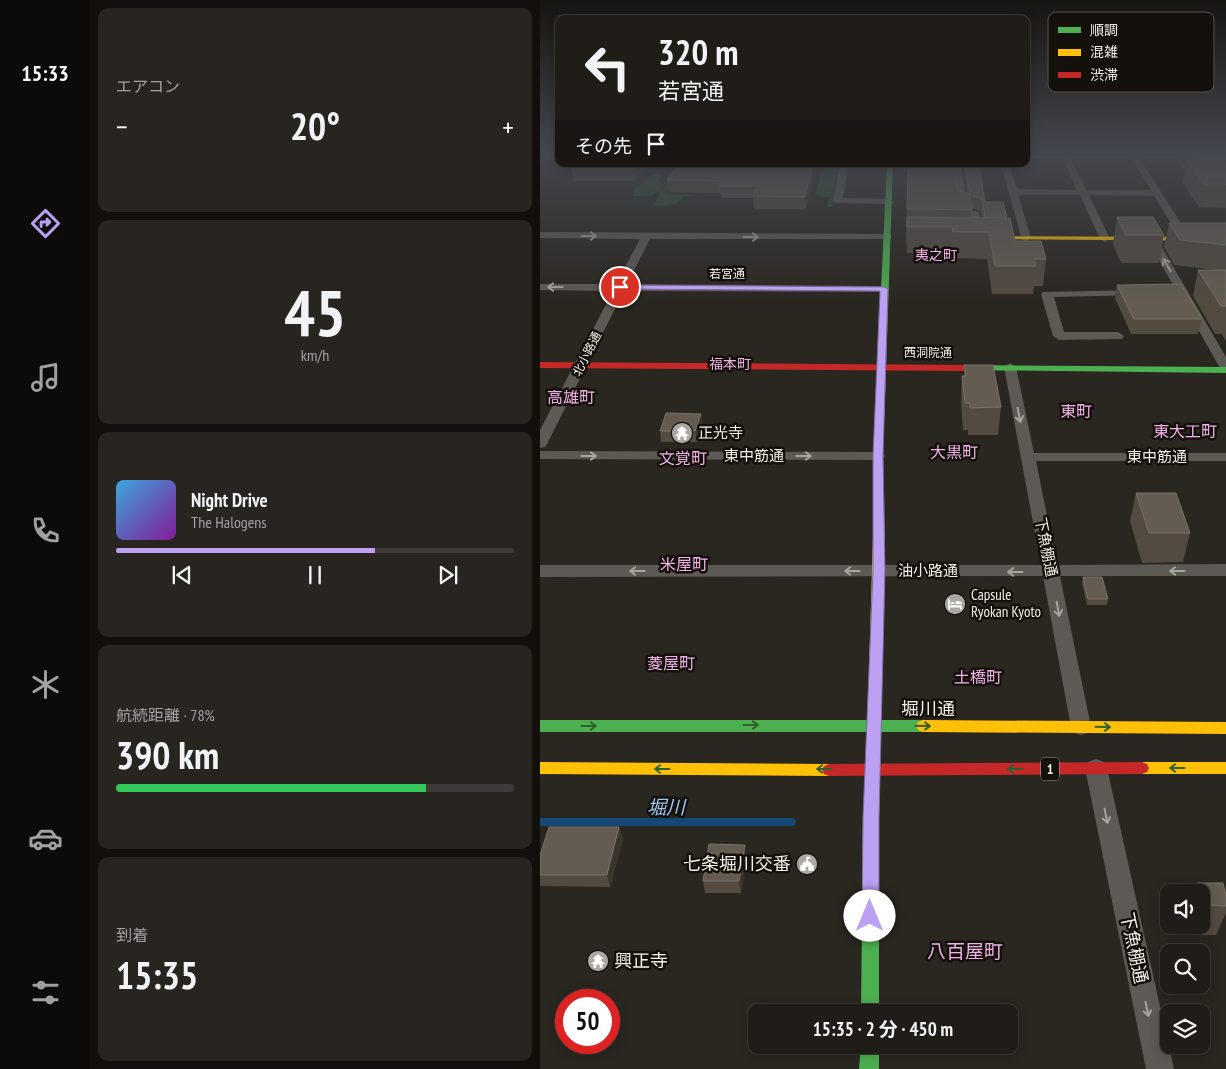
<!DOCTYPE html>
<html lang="ja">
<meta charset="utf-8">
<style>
:root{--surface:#201c18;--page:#282521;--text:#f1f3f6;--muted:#a2a1a2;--line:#3d3a37;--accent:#bca0f2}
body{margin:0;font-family:"PT Sans Narrow","Noto Sans JP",sans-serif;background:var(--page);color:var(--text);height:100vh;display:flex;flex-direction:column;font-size:19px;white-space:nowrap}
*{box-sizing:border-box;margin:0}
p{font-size:16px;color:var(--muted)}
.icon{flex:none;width:28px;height:28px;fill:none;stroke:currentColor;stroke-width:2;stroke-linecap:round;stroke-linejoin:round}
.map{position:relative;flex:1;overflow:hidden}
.drawer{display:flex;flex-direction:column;gap:8px;padding:8px;background:#120f0d;width:450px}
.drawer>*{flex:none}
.guide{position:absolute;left:15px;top:15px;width:475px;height:152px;border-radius:10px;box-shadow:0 2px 12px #0003,0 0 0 1px var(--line);background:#201c18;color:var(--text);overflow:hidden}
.tools{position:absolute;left:620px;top:884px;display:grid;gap:10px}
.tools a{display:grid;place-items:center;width:50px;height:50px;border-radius:10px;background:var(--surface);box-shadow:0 2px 12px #0003,0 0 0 1px var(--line);font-size:25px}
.speed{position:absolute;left:15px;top:989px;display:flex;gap:10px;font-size:25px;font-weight:700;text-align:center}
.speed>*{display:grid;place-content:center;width:65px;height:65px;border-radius:50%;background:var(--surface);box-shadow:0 2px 12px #0003,0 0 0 1px var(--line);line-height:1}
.speed .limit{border:8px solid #d22;background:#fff;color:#111}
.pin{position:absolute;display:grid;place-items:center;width:42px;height:42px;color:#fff;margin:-21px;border:2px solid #fff;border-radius:50%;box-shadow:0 1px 5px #0007}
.me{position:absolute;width:55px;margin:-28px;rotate:0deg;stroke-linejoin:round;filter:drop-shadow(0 0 4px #0008)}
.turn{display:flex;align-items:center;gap:18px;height:105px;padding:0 20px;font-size:22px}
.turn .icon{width:65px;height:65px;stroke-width:2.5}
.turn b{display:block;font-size:35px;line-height:42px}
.then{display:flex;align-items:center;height:48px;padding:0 20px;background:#0003;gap:10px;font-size:19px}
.big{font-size:38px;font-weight:700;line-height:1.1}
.drawer .card{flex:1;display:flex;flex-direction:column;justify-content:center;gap:8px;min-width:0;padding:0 18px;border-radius:10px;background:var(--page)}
.drawer .dial{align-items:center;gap:0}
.dial b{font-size:65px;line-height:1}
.song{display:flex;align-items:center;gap:15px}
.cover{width:60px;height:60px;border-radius:8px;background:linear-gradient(135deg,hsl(200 70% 55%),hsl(290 70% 35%))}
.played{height:5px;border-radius:2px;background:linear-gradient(90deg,var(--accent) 65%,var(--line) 65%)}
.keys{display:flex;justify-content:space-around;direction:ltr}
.heat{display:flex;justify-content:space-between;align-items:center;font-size:28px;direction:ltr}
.charge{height:8px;border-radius:4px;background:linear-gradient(90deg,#34c759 78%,var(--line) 0)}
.trip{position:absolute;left:208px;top:1004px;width:270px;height:50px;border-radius:10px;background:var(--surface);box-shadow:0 2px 12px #0003,0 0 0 1px var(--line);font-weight:700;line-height:50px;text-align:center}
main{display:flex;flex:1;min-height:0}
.tab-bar{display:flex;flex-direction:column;width:90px;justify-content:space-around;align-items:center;background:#0d0b0a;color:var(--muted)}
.tab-bar .icon{width:35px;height:35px}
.tab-bar .active{color:var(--accent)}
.tab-bar b{font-size:22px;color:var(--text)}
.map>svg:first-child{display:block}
.green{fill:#2b4c30}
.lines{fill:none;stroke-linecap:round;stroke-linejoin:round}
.stream{fill:#164875;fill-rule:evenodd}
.street{fill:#5d5a56;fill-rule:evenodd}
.fast{fill:#4caf50;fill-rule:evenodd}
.slow{fill:#ffc107;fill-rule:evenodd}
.jam{fill:#c62828;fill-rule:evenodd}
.wall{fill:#534a40;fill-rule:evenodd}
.shaded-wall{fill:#3b342b}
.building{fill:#645c51;stroke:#7a7269}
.oneway{stroke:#a8a49e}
.oneway2{stroke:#30602e}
.route{fill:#bca0f2;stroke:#7a689d}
.labels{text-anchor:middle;stroke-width:5;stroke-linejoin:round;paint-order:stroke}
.far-street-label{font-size:12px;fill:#f2ede6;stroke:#14100c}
.far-neighbourhood-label{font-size:14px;fill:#efb1e6;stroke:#14100c}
.shield{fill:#14100c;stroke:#afaba5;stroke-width:1}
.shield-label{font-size:14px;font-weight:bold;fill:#f2ede6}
.poi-label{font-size:15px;fill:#f2ede6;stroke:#14100c;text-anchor:start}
.street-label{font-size:15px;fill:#f2ede6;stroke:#14100c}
.neighbourhood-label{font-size:16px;fill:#efb1e6;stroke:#14100c}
.near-street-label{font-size:18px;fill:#f2ede6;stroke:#14100c}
.near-poi-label{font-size:18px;fill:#f2ede6;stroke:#14100c;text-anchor:end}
.near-water-label{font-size:19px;font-style:italic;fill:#9dc8f4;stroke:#14100c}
.near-neighbourhood-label{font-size:19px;fill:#efb1e6;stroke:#14100c}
.key{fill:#14100c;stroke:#57524d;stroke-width:1}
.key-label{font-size:14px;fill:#f2ede6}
</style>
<main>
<nav class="tab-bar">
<b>15:33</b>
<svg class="icon active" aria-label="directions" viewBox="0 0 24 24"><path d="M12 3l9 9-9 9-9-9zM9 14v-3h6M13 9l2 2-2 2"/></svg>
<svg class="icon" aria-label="music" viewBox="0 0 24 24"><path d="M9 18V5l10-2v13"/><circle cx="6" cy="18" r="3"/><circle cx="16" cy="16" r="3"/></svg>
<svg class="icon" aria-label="phone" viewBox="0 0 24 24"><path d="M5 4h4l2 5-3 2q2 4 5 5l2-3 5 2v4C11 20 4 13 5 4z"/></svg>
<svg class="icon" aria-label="climate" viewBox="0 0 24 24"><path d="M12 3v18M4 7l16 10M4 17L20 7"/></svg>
<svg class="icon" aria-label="car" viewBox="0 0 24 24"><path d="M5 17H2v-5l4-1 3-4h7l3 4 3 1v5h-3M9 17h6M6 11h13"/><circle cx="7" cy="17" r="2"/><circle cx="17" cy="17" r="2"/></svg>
<svg class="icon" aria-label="filters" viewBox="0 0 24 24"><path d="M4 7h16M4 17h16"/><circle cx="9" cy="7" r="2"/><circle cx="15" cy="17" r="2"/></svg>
</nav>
<section class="drawer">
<div class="card"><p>エアコン</p>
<div class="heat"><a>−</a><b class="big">20°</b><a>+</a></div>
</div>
<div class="card dial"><b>45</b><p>km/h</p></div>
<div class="card">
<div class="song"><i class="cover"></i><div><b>Night Drive</b><p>The Halogens</p></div></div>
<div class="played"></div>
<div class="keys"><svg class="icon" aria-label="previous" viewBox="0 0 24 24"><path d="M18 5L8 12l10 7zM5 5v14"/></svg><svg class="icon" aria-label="pause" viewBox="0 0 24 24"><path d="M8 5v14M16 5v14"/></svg><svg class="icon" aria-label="next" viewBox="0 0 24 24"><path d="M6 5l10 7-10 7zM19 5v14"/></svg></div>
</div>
<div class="card"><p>航続距離 · 78%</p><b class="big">390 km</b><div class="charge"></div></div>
<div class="card"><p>到着</p><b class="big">15:35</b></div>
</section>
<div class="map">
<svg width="686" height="1069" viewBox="0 0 686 1069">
<rect width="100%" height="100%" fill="#2a2620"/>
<g class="green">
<path d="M297,168L292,207H287L289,197L275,195L283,169Z"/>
<path d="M113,174L121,175L118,182L123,185L112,196H93L94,189L103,183L106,177Z"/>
<path d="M128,181L132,182L127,194L160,195L143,197L137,204L117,206L114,204L115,202Z"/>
</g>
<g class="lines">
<path class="stream" d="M0,818H252L255,819L256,822L255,825L252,826H0Z"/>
<g class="street">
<path d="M588,153L686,155V159H600L651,239L650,241H642L614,196L549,195L570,239L565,242L560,239L540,195H478L491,238L486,241L482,240L461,164H469L477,189L537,190L523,159H486V155H589ZM531,159H592L611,190H546Z"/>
<path d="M300,164H308L303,198L349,199L354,202L352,204L295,203L293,201Z"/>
<path d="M413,164H421L428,209L439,212L443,238L442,240L438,241L433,238L430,214L419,211Z"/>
<path d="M0,232L348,234L351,235V239H110L87,284L344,286L350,289L344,292L84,291L7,444L5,447L0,448V430L73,291L0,290V284H76L100,239L0,238Z"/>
<path d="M612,236L617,239L686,357V372L680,368L607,239Z"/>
<path d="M598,290L604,293L602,295L514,297L524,332H578L584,336L582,339L519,340L513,336L501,294L503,292Z"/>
<path d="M470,363L476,367L494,453H686V461H496L517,565L686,564V576H520L551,727L548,733L541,735L534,733L531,727L503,576L0,577V565H501L464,367Z"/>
<path d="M0,451L338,452L343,453L345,456L343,459L338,460L0,459Z"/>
<path d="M556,759L564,762L567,768L634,1069H606L545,768L548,762Z"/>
</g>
<g class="fast">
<path d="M347,164H353L343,456L345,535L339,539L333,535V456Z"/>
<path d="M425,365L686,367V373L422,370L421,368Z"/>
<path d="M0,720H383L388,722L390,726L388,730L383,732H0Z"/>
<path d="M334,733L339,735L341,739L339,818V1012H321L323,818L327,739L329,735Z"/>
<path d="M321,1045H339V1069H319Z"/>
</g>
<g class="slow">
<path d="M442,236L686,237V241L440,239V237Z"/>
<path d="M339,531L345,535L341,739L339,743L334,745L329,743L327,739L333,535Z"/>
<path d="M383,720L686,722V734L383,732L378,730L376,726L378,722Z"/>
<path d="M0,762L289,764L294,766L296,770L294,774L289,776L0,774Z"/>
<path d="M602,762H686V774H602L597,772L595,768L597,764Z"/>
</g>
<g class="jam">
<path d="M0,362L425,365L429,368L425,371L0,368Z"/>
<path d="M602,762L607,764L609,768L607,772L602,774L289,776L284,774L282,770L284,766L289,764Z"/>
</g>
</g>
<g class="wall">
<path d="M0,153H19V160L0,159Z"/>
<path d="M638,153H686V208L659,207L642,183L645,171L637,161Z"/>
<path d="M107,164L96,181H34L31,169Z"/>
<path d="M277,164L266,209H214L213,198H181L180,193L129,192L127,180Z"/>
<path d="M423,164H439L445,202L467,218L475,241L506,259L503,286H494L493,294H452L447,259L412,258L411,253H367L366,231L368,169L427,193ZM431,208L441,212L442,218L431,217Z"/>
<path d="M577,217L624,235L619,263H581L573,244Z"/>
<path d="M629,223H686V341L682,334H675L653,296L658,270H677L634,265L624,247Z"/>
<path d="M577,285L662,319L658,334H591L575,298Z"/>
<path d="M424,365L461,407L458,435H428V430H423L421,403L422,376H424Z"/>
<path d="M161,414L162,424L157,442H121L120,431Z"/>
<path d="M596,493L650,533L643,562L602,563L590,521Z"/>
<path d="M543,577L568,599L567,605H547L542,583Z"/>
<path d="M79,827L83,839L70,887L0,886V855Z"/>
<path d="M206,857L201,893H165L163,881Z"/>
<path d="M657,883L686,895V913L676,935H651L649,925H661V892H653Z"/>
</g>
<g class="shaded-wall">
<path d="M98,164H107L96,181L94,169Z"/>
<path d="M273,164H277L266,209L265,197Z"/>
<path d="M161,414L162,424L157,442L155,431Z"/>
<path d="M79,827L83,839L70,887L67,875Z"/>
<path d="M205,845L206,857L201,893L199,881Z"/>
</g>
<g class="building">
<path d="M652,153H686V184H664L647,161H658Z"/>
<path d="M36,164H98L94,169H31Z"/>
<path d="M137,164H273L265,197L213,196L217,186H179L181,181L127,180Z"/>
<path d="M425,164H439L445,202H463L467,218H445L442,199L430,195Z"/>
<path d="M368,169H415L418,190L430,194L432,210L367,209Z"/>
<path d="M367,217L470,218L475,241H501L506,259H494L496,266H455L449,232H413L412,227H367Z"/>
<path d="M577,217H613L624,235H586Z"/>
<path d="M629,223H686V245L640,240Z"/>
<path d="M658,270H686V306H681Z"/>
<path d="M641,284L662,319H594L577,285Z"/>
<path d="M424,365H453L461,407L430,408V403H425L422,376H426Z"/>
<path d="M126,413L161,414L155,431H120Z"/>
<path d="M596,493H636L650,533H609Z"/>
<path d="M543,577H562L568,599H548Z"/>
<path d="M9,827H79L67,875H0V855Z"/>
<path d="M169,844L205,845L199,881H163Z"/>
<path d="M657,883H683L686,895V906L663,905L661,898V892H660Z"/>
</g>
<defs><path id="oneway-shaft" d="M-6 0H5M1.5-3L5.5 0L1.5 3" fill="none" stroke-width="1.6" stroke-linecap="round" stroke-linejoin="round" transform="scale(1.25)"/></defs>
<g class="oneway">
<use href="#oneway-shaft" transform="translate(49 236)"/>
<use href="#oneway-shaft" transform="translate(211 237)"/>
<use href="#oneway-shaft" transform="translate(627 265) rotate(-120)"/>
<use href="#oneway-shaft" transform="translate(15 287) rotate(180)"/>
<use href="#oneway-shaft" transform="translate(479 415) rotate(79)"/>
<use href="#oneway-shaft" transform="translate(49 456)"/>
<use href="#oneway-shaft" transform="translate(264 456)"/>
<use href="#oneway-shaft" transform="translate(97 571) rotate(-180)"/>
<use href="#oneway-shaft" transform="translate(312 571) rotate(-180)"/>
<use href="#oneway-shaft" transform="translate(637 571) rotate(180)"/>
<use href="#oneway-shaft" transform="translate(475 572) rotate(-180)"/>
<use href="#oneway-shaft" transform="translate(518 609) rotate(79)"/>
<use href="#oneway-shaft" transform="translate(566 816) rotate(78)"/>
<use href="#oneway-shaft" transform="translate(607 1009) rotate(78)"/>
</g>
<g class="oneway2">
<use href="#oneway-shaft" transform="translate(211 725)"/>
<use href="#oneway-shaft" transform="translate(49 726)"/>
<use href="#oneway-shaft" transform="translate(383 726) rotate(1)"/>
<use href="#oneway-shaft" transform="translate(563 727) rotate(1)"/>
<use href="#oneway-shaft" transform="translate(637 768) rotate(180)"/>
<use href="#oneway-shaft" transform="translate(122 769) rotate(-180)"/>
<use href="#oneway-shaft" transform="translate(284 769) rotate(-180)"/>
<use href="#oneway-shaft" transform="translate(475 769) rotate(179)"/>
</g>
<linearGradient id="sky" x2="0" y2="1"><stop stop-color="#171512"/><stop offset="0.5" stop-color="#44474e"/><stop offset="1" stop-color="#44474e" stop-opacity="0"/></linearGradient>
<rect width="686" height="303" fill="url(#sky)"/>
<path class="route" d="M80,285L344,287L348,289L343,456L345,571L339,818V916L336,921L330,924L324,921L322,916L323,818L333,571V456L340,291L78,289V286Z"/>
<defs>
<g id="temple-disc" transform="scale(1.125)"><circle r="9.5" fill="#aca7a1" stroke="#14100c"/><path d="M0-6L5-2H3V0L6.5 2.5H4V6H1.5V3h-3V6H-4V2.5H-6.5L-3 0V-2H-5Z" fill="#fff"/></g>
<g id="hotel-disc" transform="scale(1.125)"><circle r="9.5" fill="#aca7a1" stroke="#14100c"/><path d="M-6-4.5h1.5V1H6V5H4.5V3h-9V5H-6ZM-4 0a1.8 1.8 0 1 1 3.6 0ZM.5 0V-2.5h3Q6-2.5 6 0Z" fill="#fff"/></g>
<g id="civic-disc" transform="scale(1.125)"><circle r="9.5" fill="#aca7a1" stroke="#14100c"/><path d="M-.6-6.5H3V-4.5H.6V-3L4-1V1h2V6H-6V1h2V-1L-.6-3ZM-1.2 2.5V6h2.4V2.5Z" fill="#fff"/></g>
</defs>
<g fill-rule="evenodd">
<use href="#temple-disc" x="142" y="433"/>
<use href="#hotel-disc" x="415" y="604"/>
<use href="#civic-disc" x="267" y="864"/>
<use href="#temple-disc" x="58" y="961"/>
</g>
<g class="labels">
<g class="far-street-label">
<text x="187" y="278">若宮通</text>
<text x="388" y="357">西洞院通</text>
<text transform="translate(47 354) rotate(-63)" y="4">北小路通</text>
</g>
<g class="far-neighbourhood-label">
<text x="396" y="260">夷之町</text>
<text x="190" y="369">福本町</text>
</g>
<rect class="shield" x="501" y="757.5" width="18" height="23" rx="4"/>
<g class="shield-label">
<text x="510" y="774">1</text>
</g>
<g class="poi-label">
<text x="158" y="438">正光寺</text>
<text x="431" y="600">Capsule<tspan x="431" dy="17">Ryokan Kyoto</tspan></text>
</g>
<g class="street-label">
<text x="214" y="461">東中筋通</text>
<text x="617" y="462">東中筋通</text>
<text transform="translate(506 547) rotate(79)" y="5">下魚棚通</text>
<text x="388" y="576">油小路通</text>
</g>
<g class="neighbourhood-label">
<text x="31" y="403">高雄町</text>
<text x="536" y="417">東町</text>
<text x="645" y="437">東大工町</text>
<text x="414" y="458">大黒町</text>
<text x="143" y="464">文覚町</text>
<text x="144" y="570">米屋町</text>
<text x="131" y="669">菱屋町</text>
<text x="438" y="683">土橋町</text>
</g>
<g class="near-street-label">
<text x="388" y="715">堀川通</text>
<text transform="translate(594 948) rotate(78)" y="6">下魚棚通</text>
</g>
<g class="near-poi-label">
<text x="251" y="870">七条堀川交番</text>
<text x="74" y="967" text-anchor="start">興正寺</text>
</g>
<g class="near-water-label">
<text x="126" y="814">堀川</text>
</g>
<g class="near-neighbourhood-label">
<text x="425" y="958">八百屋町</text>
</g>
</g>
<rect x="508" y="12" width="166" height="80" rx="8" class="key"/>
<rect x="518" y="27" width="23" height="6" fill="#4caf50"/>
<rect x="518" y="49" width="23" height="7" fill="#ffc107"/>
<rect x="518" y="72" width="23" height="6" fill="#c62828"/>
<g class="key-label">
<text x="550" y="35">順調</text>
<text x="550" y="57">混雑</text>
<text x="550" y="80">渋滞</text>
</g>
</svg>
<div class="tools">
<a><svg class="icon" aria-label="sound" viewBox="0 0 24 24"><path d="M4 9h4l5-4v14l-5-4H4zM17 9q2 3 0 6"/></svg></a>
<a><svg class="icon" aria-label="search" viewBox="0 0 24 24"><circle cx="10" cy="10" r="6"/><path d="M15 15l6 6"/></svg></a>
<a><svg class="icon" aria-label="layers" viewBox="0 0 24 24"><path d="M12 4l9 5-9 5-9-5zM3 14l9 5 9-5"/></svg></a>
</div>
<div class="speed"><div class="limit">50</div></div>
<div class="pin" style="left:80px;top:287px;background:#d93025"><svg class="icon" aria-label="arrive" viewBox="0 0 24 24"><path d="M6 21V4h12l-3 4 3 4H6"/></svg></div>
<svg class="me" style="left:330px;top:916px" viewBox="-20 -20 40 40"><circle r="19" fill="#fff"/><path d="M0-13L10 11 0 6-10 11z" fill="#bca0f2"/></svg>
<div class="trip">15:35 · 2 分 · 450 m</div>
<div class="guide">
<div class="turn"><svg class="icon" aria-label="left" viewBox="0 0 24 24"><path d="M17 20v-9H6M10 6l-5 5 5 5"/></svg><div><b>320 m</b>若宮通</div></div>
<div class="then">その先<svg class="icon" aria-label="arrive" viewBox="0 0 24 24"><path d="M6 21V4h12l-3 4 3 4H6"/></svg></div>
</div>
</div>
</main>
